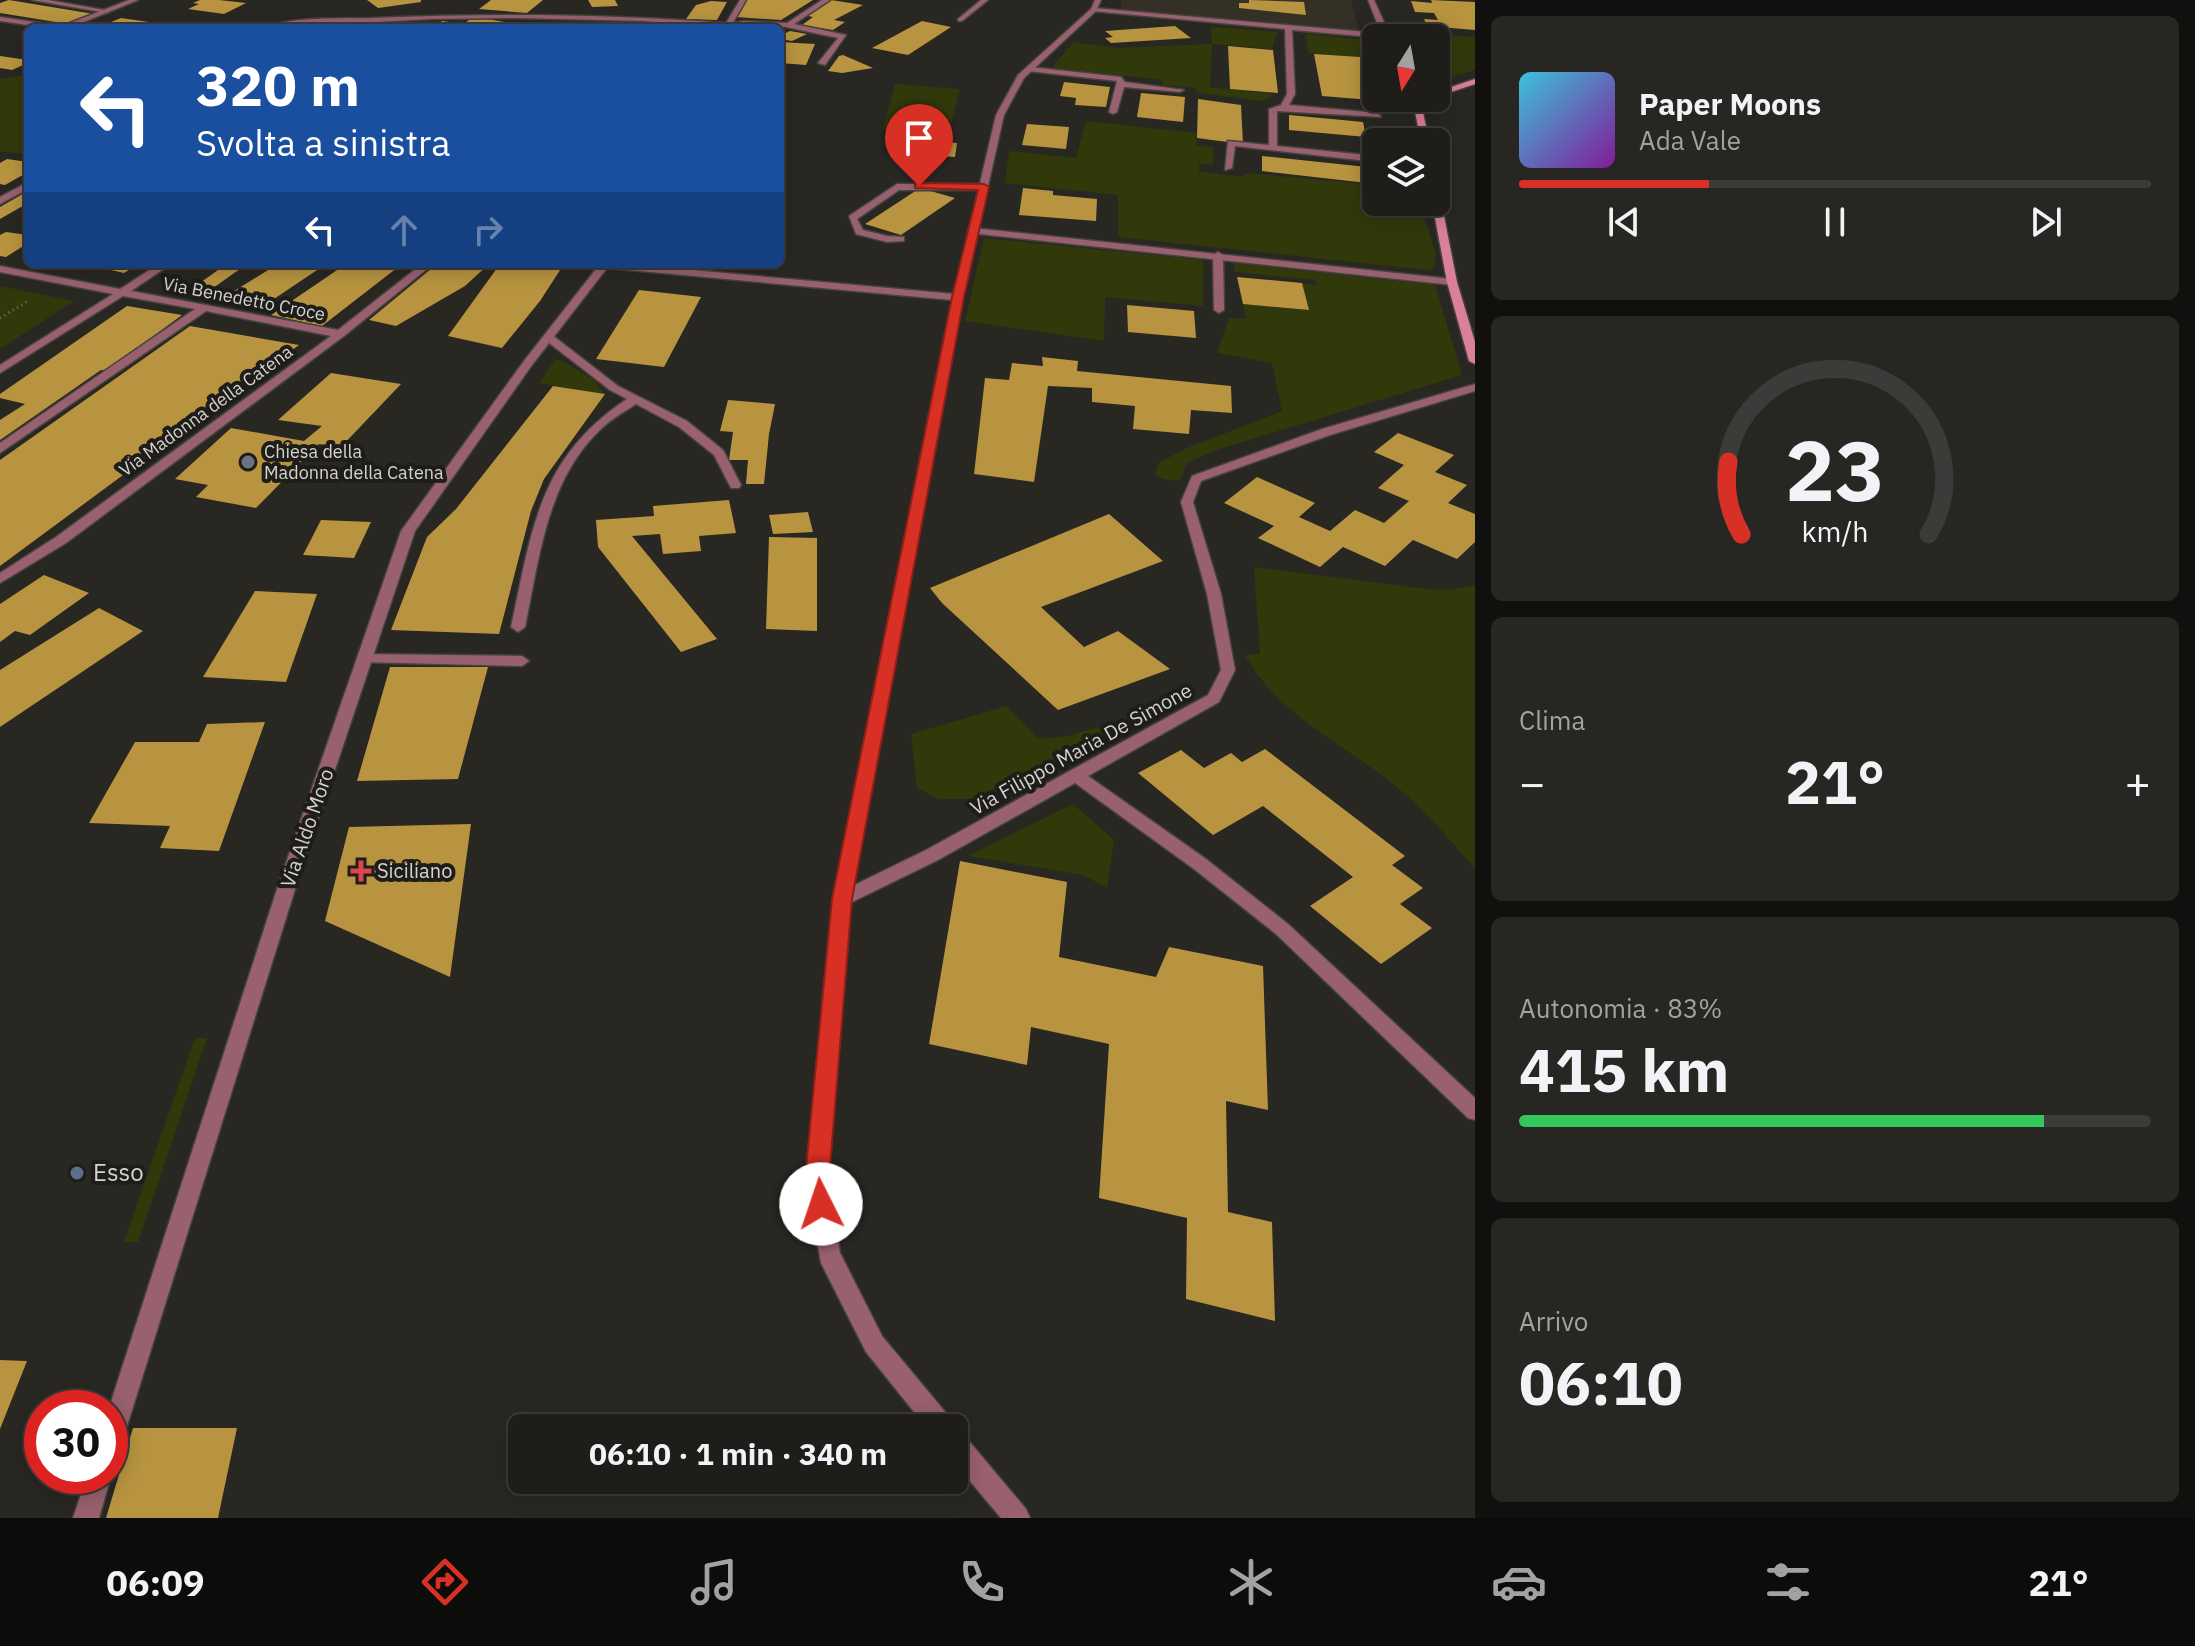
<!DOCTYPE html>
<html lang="it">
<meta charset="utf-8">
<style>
:root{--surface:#1f1d1a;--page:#272623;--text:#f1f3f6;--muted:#a1a2a2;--line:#3c3b39;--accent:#d93025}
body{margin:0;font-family:"IBM Plex Sans",sans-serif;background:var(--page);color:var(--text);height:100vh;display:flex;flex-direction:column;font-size:30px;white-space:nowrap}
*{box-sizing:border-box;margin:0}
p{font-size:26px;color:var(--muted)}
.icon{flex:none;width:44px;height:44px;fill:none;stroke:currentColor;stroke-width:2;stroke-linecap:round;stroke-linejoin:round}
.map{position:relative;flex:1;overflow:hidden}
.details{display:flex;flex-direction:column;gap:16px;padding:16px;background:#11100e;width:720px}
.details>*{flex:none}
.hud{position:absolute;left:24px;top:24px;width:760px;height:244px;border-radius:12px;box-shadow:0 4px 20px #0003,0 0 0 2px var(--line);background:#1a4fa0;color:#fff;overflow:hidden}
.needle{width:52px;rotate:191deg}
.buttons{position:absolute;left:1362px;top:24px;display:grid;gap:16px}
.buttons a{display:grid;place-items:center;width:88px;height:88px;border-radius:12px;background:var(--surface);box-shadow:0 4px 20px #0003,0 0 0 2px var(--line);font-size:40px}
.speed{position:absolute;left:24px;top:1390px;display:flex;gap:16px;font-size:40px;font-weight:700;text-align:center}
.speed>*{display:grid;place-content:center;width:104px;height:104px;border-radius:50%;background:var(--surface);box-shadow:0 4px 20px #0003,0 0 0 2px var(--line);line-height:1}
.speed .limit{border:12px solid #d22;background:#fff;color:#111}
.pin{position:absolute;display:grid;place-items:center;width:68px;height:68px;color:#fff;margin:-82px -34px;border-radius:50% 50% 50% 0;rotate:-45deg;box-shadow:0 0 8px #0007}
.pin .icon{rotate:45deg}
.me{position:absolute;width:88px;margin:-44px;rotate:356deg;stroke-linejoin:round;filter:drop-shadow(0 0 6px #0008)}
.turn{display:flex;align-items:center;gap:28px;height:168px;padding:0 40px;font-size:36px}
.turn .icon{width:104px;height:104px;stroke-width:2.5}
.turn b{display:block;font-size:56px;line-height:68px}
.lanes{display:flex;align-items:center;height:76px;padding:0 40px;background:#0003;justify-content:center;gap:40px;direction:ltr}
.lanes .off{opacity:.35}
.big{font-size:60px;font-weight:700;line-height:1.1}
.details .card{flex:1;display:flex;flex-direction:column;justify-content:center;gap:12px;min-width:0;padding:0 28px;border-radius:12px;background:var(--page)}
.details .dial{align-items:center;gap:0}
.dial svg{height:208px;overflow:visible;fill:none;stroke:var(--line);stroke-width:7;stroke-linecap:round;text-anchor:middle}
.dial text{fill:var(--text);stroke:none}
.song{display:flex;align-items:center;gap:24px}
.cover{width:96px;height:96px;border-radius:12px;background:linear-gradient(135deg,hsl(190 70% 55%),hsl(290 70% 35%))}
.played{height:8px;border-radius:4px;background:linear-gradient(90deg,var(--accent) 30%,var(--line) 30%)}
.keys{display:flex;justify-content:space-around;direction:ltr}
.heat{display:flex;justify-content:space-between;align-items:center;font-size:44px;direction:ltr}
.charge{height:12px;border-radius:6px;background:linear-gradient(90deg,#34c759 83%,var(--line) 0)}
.trip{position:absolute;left:508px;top:1414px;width:460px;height:80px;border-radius:12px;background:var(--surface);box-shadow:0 4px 20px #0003,0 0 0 2px var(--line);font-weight:700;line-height:80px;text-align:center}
.tab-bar{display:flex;height:128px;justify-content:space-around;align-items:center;background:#0c0c0a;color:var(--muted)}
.tab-bar .icon{width:56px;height:56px}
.tab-bar .active{color:var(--accent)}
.tab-bar b{font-size:36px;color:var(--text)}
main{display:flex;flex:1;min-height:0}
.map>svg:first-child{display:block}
.built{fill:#343026}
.green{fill:#31390b}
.building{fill:#b89440}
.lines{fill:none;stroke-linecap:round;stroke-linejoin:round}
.lane-casing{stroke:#45433e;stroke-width:3}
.street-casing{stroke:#45433e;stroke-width:3}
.secondary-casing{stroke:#45433e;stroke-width:3}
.path{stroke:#777571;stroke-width:3;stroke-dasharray:1 4;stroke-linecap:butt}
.lane{fill:#996070;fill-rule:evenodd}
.street{fill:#996070;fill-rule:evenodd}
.secondary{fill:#db809a;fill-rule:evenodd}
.route{fill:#d93025;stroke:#8d1f18;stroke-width:2}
.worship-dot{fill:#6b7280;stroke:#1f1d19;stroke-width:3}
.health-dot{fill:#e0444e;stroke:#1f1d19;stroke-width:3}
.service-dot{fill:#5c6f8a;stroke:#1f1d19;stroke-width:3}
.labels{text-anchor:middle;stroke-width:8;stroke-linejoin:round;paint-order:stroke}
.far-street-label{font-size:18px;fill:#d5d3d0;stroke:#1f1d19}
.far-poi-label{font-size:18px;fill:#d5d3d0;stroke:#1f1d19;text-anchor:start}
.street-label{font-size:20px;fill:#d5d3d0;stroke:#1f1d19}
.poi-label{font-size:20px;fill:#d5d3d0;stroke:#1f1d19;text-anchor:start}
.near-poi-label{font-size:24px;fill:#d5d3d0;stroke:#1f1d19;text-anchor:start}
</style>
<main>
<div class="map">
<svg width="1475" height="1518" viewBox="0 0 1475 1518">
<rect width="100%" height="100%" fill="#292722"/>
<path class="built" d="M1122,0H1351L1359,30L1120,10Z"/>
<g class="green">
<path d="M1211,27L1277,32L1272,49L1212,44L1210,87L1274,94L1263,101L1198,93L1195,88L1162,85L1163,80L1052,68L1073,42L1117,48L1212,44Z"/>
<path d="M1406,32L1475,37V70L1436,82V38H1409Z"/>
<path d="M1306,34L1368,40L1374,59L1308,53Z"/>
<path d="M28,74V154L0,152V79Z"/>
<path d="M895,84L960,89L948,134L883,129Z"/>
<path d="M1086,121L1197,133L1196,146L1213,147V165L1199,163V171L1241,177L1247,173L1376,185V202H1420L1435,252V267L1430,270L1391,266L1118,237V195L1005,183L1009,151L1076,158Z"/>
<path d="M984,238L1203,260V306L1105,297L1104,341L965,321Z"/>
<path d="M1233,263L1435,285L1462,375L1216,450L1187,463L1180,481L1163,479L1155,474L1159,463L1182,450L1282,411L1272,363L1217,353L1229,318L1246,319L1243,304L1308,310L1302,283L1317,285L1315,280L1235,272Z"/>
<path d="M0,286L74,301L0,349Z"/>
<path d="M555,360H561L594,380L605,394L539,383Z"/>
<path d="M1254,567L1425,589L1452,590L1475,585V869C1447,836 1419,803 1384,777C1336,740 1275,711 1245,655L1260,654Z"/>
<path d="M1007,706L1038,739L1069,736L1153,711L972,799H938L917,788L911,734Z"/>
<path d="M1073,804L1114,840L1107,888L1083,875L968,856Z"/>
<path d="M195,1038H207L138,1242H124Z"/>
</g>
<g class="building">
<path d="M9,0L94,14L68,24L0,13V3Z"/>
<path d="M200,0H219L246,3L224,14L188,9L199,4L193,3Z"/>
<path d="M367,0H421V2L378,8Z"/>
<path d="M491,0H543L527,13L479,9Z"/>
<path d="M588,0H615L618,6L592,7Z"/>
<path d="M746,0H813L781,20L735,17Z"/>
<path d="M831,0L863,5L834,20L845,22L833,30L802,25L813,17L803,15Z"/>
<path d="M1249,0L1304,2L1306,15L1239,8V3H1249Z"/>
<path d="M1431,0L1475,2V30L1427,26L1424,19L1438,20L1434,13L1415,12L1411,1L1432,3Z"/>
<path d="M711,1L727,2L717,20L686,19L696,5Z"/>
<path d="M474,17L505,22L495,28H433L442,21L463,24Z"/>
<path d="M121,18L170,25L163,28H96Z"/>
<path d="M922,21L951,27L908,55L872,48Z"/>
<path d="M1175,26L1191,38L1111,43L1105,38L1113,37L1105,31Z"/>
<path d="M790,31L807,34L792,41L780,39V36Z"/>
<path d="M780,42L815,44L806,65L780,63Z"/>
<path d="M1228,46L1273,50L1278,93L1230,89Z"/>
<path d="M1314,54L1360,57L1371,100L1322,96Z"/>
<path d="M843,55L873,68L842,73L828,71L839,56Z"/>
<path d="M0,56L28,60V63L12,70L0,68Z"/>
<path d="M1064,82L1110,87L1106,107L1075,105L1076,98L1060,96Z"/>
<path d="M1141,93L1185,97L1183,122L1137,117Z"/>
<path d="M1198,99L1241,105L1243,144L1197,138Z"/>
<path d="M1289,115L1363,122L1366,137L1289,130Z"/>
<path d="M1027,124L1069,127L1066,149L1022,145Z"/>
<path d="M920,141L957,143L955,157L917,154Z"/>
<path d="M1262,156L1376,168V184L1262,171Z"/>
<path d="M7,159L28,162V172L5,185L0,184V163Z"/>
<path d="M920,188L955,198L901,235L865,224Z"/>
<path d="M1023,188L1053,191V195L1097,199L1096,221L1019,215Z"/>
<path d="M28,191V203L0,219V207Z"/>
<path d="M6,232L28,235V243L6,257L0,256V235Z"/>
<path d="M85,264H139L124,273Z"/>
<path d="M195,264H247L206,293L190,290L218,270Z"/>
<path d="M278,264H326L265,305L226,296Z"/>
<path d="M346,264H402L322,326L271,315Z"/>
<path d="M437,264H489L465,286L396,326L369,320Z"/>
<path d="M500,264H564L540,301L502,348L448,336Z"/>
<path d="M1237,277L1302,283L1309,310L1243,304Z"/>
<path d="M639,290L701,297L664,367L596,359Z"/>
<path d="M1127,305L1194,311L1196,338L1128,332Z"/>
<path d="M127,306L182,315L106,371L101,370L0,440V420L25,404L0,398V394Z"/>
<path d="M190,326L299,345L0,566V460Z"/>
<path d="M1042,357L1078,361L1077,371L1231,386L1232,413L1191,410L1189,434L1133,429L1135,406L1092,402V388L1048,386L1034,482L974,474L985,378L1009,380L1012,363L1043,366Z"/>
<path d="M331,373L401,384L341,447L319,444L256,508L196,497L208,485L175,479L231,428L304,441L322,426L278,420Z"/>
<path d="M553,386L605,394L544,479L531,511L499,634L391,630L427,537L456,509Z"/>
<path d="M728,400L775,404L769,434L764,484H746L748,460H729L733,432L720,431Z"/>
<path d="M1398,433L1454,455L1435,472L1467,485L1448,503L1475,514V542L1457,559L1413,540L1385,566L1343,547L1320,567L1258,538L1274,526L1224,503L1257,477L1315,503L1299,517L1330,531L1355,510L1384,523L1409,501L1378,488L1404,465L1374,452Z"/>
<path d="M729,500L736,533L699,536L701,551L663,554L660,534L632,536L717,639L681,652L598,547L596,520L654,516L653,506Z"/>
<path d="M808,512L813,532L773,534L769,515Z"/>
<path d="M1109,514L1163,561L1041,607L1084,647L1118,631L1170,669L1058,710L942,603L930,588Z"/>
<path d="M321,520L371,522L354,558L303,555Z"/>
<path d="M769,537L817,538V631L766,629Z"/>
<path d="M44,575L89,593L30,635L15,631L0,642V604Z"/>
<path d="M255,591L317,594L286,682L203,677Z"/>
<path d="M99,608L143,631L0,727V670Z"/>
<path d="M390,667H488L458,779L357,781Z"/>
<path d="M265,722L219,851L160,848L170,826L89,823L135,742H199L207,724Z"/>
<path d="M1265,749L1405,856L1392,865L1423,888L1400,904L1432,928L1381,964L1310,906L1353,877L1263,806L1213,835L1138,773L1181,750L1204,768L1231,753L1242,762Z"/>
<path d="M471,824L450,977L325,921L349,827Z"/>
<path d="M960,861L1067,882L1059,957L1156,977L1169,947L1263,966L1268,1110L1226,1101L1228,1212L1272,1222L1275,1321L1186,1299L1187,1218L1099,1198L1109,1044L1031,1027L1027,1065L929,1044Z"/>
<path d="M0,1360L27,1361L0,1429Z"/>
<path d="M133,1428H237L218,1518H106Z"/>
</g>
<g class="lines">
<g class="lane-casing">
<g id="lane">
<path d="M32,0H48L110,11L107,13Z"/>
<path d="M822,0H830L794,24L846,35L825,65L818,63L838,38L786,27L724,25L743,21L787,23Z"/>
<path d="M981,0H988L962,21H958V19Z"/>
<path d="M1094,8L1389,34V38H1384L1292,30L1295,94L1289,105L1378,113L1381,117L1277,111V146L1376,156V162L1235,146L1232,168L1225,170L1228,141L1269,145V109L1281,105L1287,94L1285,29L1092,11Z"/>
<path d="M1030,67L1121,77L1125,82L1184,90L1180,92L1124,87L1117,112L1113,114L1109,112L1117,81L1027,71Z"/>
<path d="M897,184H984L988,187L984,190H899L857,219L863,230L887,236L904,237V241L887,242L856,234L849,216Z"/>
<path d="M973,228L1452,279L1457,282L1452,285L970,233L968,231Z"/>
<path d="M159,264H171L131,291L338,330L422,264H433L344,336L66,543L0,583V573L56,537L331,336L206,311L0,453V443L195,309L123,296L0,373V365L113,294L0,272V266L120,289Z"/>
<path d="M544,335H552L618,386L687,421L723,450L741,485L739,488H731L714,455L679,427L636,404C624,412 611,419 601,429C547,479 539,559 525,627L518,632L511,627C532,530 538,458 627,399L610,390L544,339Z"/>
<path d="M1475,384V391L1330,435L1201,481L1193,502L1221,594L1235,670L1219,702L1088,776L1206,859L1288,924L1475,1098V1120L1468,1118L1276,934L1194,869L1075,783L938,860L848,904L842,906L836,904L833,899L836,894L926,850L1208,695L1221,670L1207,594L1181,502L1192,476L1322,429Z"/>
<path d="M364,654L522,656L529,661L522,666L359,662L357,659Z"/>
</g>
</g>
<g class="street-casing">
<g id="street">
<path d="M129,0H138L69,28H48L0,21V17L62,26Z"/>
<path d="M740,0H746L730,28L643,21L517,18L432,19L264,28C291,16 342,19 373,18C491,13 608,14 726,23Z"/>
<path d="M1095,0H1101L1096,11L1024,78L1004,115L963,297L851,899L828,1179L840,1253L882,1336L951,1419L954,1428H927L866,1352L821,1263L806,1179L833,899L952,300L607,268L532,365L415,531L297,883L122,1442L119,1451L110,1454L109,1408L279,883L401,531L524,361L600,264H627L954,294L996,115L1018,75L1091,9Z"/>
<path d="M1368,0H1374L1391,38H1383Z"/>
<path d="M1410,98H1418L1421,108H1415Z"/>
<path d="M28,182V189L0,204V197Z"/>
<path d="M1218,252L1223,255L1224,310L1219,313L1214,310L1213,255Z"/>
<path d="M954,1431L963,1434L1026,1509L1030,1518H1001L954,1462Z"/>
<path d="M110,1473L111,1476L99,1518H73L87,1476H110Z"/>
</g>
</g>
<g class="secondary-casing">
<g id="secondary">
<path d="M1475,79V84L1436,97V92Z"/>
<path d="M1425,98H1435L1422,107L1429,142H1421L1414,106Z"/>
<path d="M1436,198L1441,201L1457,282L1475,342V364L1469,361L1447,282L1432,202H1436Z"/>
</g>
</g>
<path class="path" d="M0,318L30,300"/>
<use href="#lane" class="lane"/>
<use href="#street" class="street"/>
<use href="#secondary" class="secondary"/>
</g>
<path class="route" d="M919,183L984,184L989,187L964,297L852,899L829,1179L833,1204L829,1213L821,1216L812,1213L805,1179L832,899L952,297L978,190L915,188V184Z"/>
<circle class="worship-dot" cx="248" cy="462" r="8"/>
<path class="health-dot" d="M357 859h8v8h8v8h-8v8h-8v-8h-8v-8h8z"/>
<circle class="service-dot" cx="77" cy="1173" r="8"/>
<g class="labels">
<g class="far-street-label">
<text transform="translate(244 299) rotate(11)" y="6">Via Benedetto Croce</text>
<text transform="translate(206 411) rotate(-36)" y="6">Via Madonna della Catena</text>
</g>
<g class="far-poi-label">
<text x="264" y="458">Chiesa della<tspan x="264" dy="21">Madonna della Catena</tspan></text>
</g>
<g class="street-label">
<text transform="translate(1081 749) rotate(-29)" y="7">Via Filippo Maria De Simone</text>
<text transform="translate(307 828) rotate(-71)" y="7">Via Aldo Moro</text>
</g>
<g class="poi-label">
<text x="377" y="878">Siciliano</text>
</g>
<g class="near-poi-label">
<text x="93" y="1181">Esso</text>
</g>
</g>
</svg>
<div class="buttons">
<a><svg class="needle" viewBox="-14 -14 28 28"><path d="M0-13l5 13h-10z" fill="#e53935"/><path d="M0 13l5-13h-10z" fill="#a1a2a2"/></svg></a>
<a><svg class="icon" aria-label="layers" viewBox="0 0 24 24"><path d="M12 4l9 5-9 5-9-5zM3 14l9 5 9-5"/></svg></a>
</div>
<div class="speed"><div class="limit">30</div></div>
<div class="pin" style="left:919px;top:186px;background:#d93025"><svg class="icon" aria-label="arrive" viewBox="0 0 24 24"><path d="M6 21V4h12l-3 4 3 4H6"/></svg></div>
<svg class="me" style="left:821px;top:1204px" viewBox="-20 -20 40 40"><circle r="19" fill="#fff"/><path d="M0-13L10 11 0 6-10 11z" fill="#d93025"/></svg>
<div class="trip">06:10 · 1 min · 340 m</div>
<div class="hud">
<div class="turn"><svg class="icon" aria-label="left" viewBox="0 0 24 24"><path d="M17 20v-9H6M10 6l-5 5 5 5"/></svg><div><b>320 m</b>Svolta a sinistra</div></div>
<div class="lanes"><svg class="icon" aria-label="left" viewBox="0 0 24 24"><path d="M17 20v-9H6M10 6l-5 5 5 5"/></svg><svg class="icon off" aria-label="ahead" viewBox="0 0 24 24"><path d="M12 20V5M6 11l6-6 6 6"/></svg><svg class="icon off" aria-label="right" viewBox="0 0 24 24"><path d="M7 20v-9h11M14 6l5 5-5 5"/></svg></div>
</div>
</div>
<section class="details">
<div class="card">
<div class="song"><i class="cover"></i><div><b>Paper Moons</b><p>Ada Vale</p></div></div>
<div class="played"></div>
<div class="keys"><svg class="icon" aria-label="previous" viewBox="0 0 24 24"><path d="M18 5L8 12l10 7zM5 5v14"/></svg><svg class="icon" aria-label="pause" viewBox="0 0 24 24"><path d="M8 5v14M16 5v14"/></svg><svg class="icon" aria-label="next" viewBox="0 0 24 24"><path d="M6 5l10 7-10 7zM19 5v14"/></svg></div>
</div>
<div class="card dial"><svg viewBox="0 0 100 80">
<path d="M14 69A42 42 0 1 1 86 69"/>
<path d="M14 69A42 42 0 0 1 9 41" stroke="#d93025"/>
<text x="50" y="56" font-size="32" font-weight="700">23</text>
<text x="50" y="72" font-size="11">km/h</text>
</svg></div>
<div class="card"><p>Clima</p>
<div class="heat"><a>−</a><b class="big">21°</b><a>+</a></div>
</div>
<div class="card"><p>Autonomia · 83%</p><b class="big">415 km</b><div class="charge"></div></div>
<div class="card"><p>Arrivo</p><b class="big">06:10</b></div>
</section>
</main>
<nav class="tab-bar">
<b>06:09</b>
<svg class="icon active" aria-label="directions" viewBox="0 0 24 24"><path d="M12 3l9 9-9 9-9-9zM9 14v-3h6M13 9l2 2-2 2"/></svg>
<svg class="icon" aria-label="music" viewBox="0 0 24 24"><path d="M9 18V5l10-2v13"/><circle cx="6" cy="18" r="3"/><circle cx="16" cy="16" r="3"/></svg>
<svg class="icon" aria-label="phone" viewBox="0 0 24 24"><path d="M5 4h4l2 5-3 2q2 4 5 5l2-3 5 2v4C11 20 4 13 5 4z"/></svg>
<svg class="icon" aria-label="climate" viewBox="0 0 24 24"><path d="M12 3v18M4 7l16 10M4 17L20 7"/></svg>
<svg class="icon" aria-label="car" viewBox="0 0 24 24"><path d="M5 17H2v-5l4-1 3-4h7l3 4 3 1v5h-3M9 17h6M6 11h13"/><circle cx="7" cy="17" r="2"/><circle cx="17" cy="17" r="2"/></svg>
<svg class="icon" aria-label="filters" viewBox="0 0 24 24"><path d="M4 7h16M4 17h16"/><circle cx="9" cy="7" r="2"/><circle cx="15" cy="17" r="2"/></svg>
<b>21°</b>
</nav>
